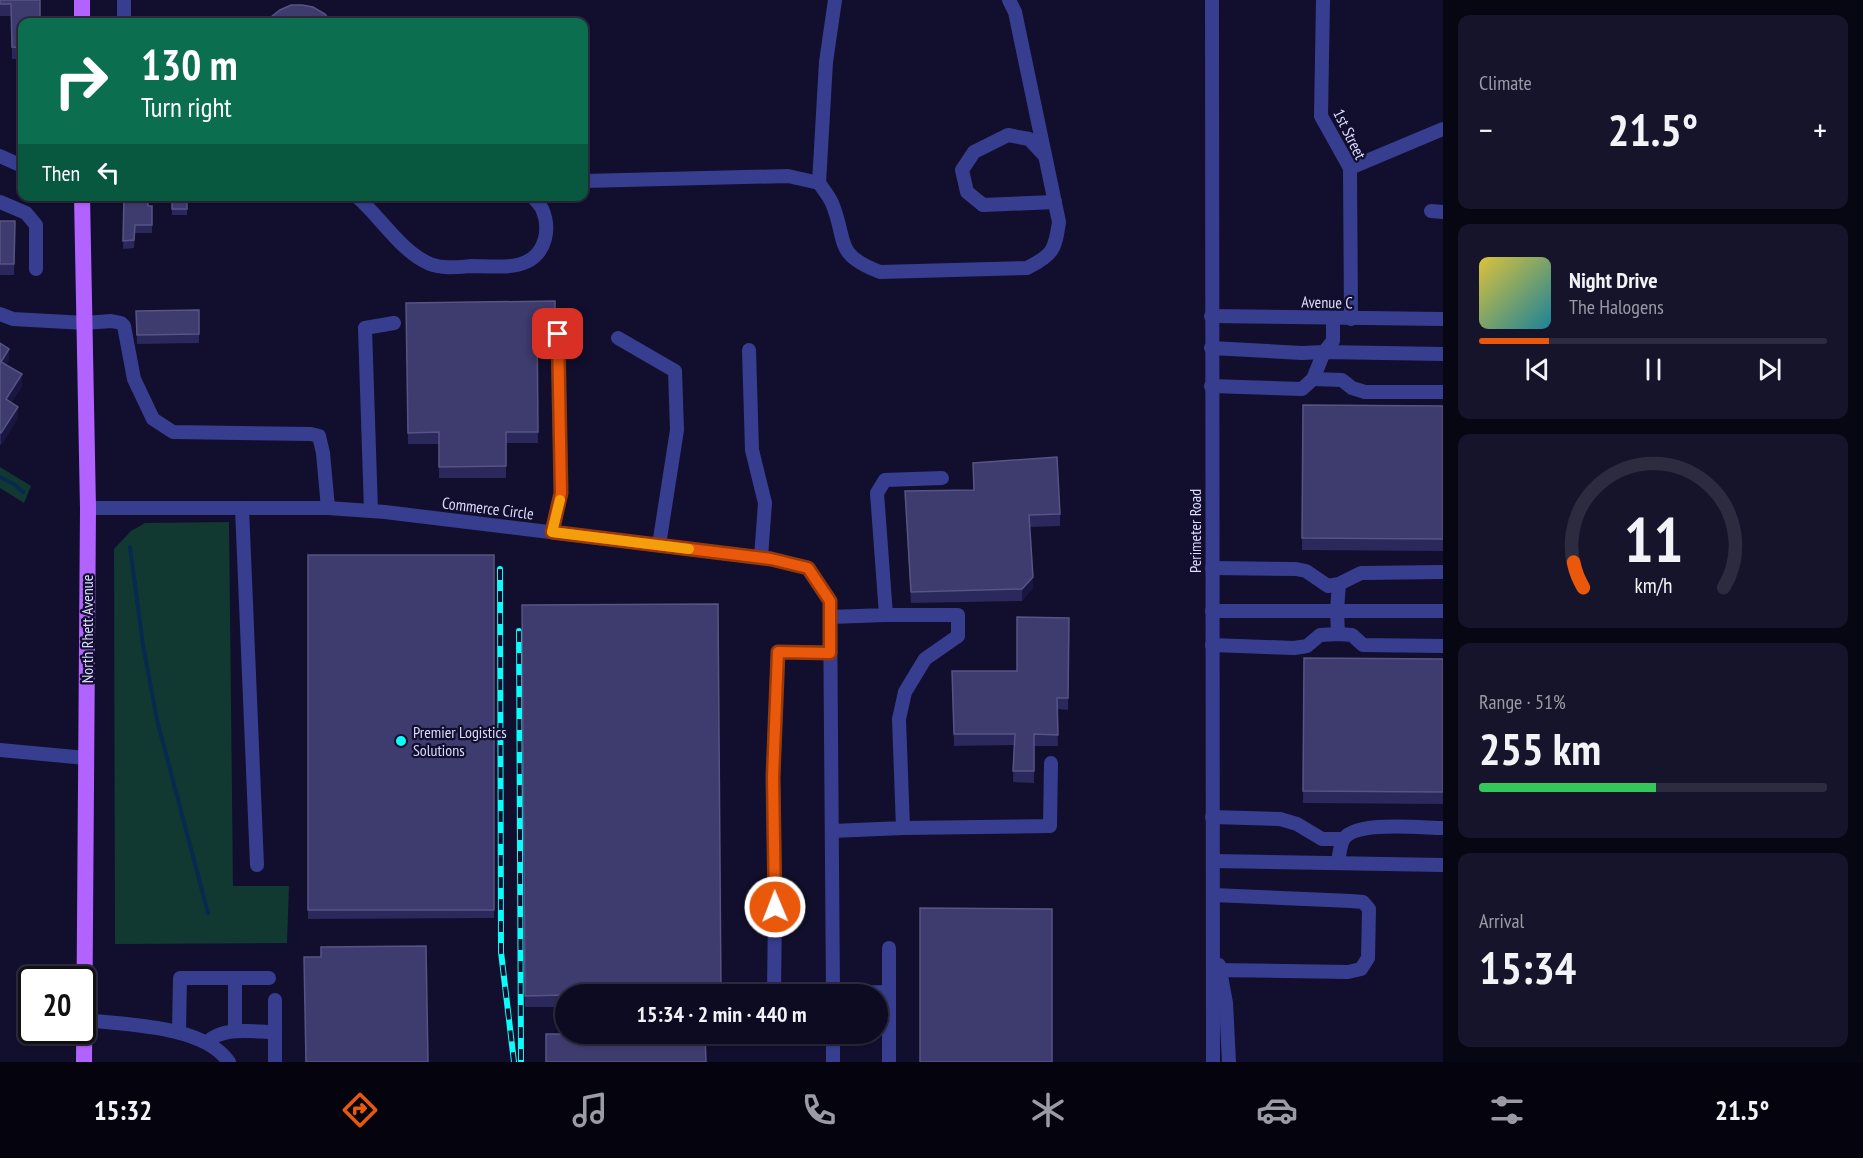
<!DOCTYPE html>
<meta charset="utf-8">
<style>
:root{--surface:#0d0b22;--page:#16142a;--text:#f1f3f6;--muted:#9a9ba5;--line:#2d2b40;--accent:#ea580c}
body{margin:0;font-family:"PT Sans Narrow",sans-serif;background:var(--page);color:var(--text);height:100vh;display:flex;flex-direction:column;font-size:22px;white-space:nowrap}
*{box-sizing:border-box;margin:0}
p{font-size:20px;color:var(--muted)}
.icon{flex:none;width:33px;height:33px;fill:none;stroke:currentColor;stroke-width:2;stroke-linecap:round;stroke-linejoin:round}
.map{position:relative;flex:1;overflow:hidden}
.panel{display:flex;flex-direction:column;gap:15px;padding:15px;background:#070613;width:420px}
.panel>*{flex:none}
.hud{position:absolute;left:18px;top:18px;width:570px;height:183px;border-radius:12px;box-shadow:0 2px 4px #0004,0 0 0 2px var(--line);background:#0b6e4f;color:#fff;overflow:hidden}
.speed{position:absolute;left:18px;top:966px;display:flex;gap:12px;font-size:30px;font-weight:700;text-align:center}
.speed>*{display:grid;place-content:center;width:78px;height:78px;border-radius:50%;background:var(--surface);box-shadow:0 2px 4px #0004,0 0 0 2px var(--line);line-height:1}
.speed .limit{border:3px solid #111;border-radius:9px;background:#fff;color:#111}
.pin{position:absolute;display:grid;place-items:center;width:51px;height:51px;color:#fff;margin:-26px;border-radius:12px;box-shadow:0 3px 9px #0006}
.me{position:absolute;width:66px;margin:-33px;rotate:359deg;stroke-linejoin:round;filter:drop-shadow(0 0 4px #0008)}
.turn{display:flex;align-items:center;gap:21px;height:126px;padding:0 24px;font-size:27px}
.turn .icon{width:78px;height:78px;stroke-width:2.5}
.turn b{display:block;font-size:42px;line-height:51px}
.then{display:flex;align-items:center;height:57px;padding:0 24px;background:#0003;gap:12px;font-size:22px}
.big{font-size:45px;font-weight:700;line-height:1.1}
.panel .widget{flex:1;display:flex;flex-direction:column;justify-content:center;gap:9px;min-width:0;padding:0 21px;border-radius:12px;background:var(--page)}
.panel .dial{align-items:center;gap:0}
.dial svg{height:156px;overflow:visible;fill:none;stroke:var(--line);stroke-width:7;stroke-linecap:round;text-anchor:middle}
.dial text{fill:var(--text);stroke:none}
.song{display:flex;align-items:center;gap:18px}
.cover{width:72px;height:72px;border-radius:9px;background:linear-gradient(135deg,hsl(50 70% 55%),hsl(190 70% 35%))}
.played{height:6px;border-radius:3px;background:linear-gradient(90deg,var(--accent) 20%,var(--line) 20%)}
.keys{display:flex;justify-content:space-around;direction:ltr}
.heat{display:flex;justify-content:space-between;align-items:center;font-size:33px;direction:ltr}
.charge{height:9px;border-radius:4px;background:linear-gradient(90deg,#34c759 51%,var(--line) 0)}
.trip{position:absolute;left:555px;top:984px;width:333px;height:60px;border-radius:30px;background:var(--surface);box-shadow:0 2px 4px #0004,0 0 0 2px var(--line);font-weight:700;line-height:60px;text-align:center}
.tab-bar{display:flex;height:96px;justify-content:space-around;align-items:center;background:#05040e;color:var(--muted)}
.tab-bar .icon{width:42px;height:42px}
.tab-bar .on{color:var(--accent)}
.tab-bar b{font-size:27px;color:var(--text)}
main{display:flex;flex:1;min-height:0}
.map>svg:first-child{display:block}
.green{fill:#123832}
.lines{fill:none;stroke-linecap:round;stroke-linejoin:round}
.stream{stroke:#072a4f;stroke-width:4}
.minor{stroke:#373e90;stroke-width:14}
.major{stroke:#b263ff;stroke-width:16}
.rail-casing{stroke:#08fffa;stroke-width:6}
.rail{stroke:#110f2d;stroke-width:4;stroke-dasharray:11;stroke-linecap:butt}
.wall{fill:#2b285c}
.shaded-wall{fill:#191642}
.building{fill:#3e3b6e;stroke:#575484;stroke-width:1.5}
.route-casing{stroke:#983908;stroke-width:15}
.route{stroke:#ea580c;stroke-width:10}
.slow{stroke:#f59e0b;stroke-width:10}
.poi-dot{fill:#08fffa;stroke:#110f2d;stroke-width:2}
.labels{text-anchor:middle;stroke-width:4.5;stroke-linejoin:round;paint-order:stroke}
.street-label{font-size:16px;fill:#dcdcff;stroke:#110f2d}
.poi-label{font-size:16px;fill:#dcdcff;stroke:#110f2d;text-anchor:start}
</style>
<main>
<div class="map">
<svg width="1443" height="1062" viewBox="0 0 1443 1062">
<rect width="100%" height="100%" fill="#110f2d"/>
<g class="green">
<path d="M0,467L31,486L24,503L0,488Z"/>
<path d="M229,522L233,886H289L287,943L115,944L114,549L131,531L145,523Z"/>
</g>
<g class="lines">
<g class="stream">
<path d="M0,477L15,485L23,492"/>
<path d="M130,547L143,645L157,720L208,913"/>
</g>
<g class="minor">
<path d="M124,0V22"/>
<path d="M1212,0L1213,1062"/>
<path d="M1323,0L1321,116L1350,168L1351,319"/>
<path d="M0,156L22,166"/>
<path d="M1045,156L1029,139L1008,135L974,152L962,170L967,192L983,205L1055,202"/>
<path d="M1350,168L1443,129"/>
<path d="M584,181L788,176L819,183C823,189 829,196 832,203C848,242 833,254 880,272L1027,268C1053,255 1055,250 1059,222L1015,12L1009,0"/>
<path d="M819,183L826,62L835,0"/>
<path d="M356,196C381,217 400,251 430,264C443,269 458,267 471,266C488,266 511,269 526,262C546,253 550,229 543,211C541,205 536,201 532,196"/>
<path d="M0,202L26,213L36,225V269"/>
<path d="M1431,211L1443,212"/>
<path d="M0,314L13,319L85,323L111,321L121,323L124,326L134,379L153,419L173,432L311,434L319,436L323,453L328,508"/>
<path d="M1211,316L1443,319"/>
<path d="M618,338L675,371L677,430L659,545"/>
<path d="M1211,348L1302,353L1324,352L1333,341V318"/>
<path d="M749,350L752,450L765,503L761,557"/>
<path d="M1313,379L1342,380L1352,388L1365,392H1443"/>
<path d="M1211,386L1302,389L1313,379L1324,352L1443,354"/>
<path d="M88,508H328L385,512L771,559L808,568L830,601L833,994"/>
<path d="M242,508L257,865"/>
<path d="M371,511L365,328L394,323"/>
<path d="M552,532L561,493L558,334"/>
<path d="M1212,568L1296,569L1306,571L1328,586L1339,584L1361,573L1443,572"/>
<path d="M1212,611H1443"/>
<path d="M830,617L886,615L877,493L885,480L942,478"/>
<path d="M1338,634L1337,610L1339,584"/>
<path d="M1212,645L1294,648L1307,646L1320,635L1338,634L1352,635L1363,645L1443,646"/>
<path d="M0,750L86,758"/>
<path d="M1212,817L1280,819L1297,824L1322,839H1343"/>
<path d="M903,828L1050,826L1051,763"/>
<path d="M832,831L903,828L899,719L905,692L925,659L958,636V615H886"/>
<path d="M1213,861L1443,865"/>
<path d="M1338,863C1339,856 1340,846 1343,840C1354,820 1422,828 1443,828"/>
<path d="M1213,895L1351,901L1363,902L1369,909L1368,958L1361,969L1348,972L1213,970"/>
<path d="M889,948V1062"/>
<path d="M1219,965L1226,1003L1229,1062"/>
<path d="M833,993L889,992"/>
<path d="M774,994L775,907L773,777L778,652L830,653"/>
<path d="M85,1020C127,1025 203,1025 229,1062"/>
<path d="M235,1031V978"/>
<path d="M179,1032L180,978H269"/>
<path d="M275,1032V1000"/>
<path d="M833,1034V1062"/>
<path d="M207,1042C224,1026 253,1032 275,1032V1062"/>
</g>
<g class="major">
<path d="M82,22V0"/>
<path d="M82,196L88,508L84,1062"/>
</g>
<g class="rail-casing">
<g id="rail">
<path d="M500,569L501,952L514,1062"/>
<path d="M519,631L521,1062"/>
</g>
</g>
<use href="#rail" class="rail"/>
</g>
<g class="wall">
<path d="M0,0H40L22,22V59H12L11,16H0Z"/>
<path d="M124,196L148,206H152V233H135L134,248L123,249Z"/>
<rect x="172" y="196" width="15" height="19"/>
<path d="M0,221H15L14,275H0Z"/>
<path d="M555,301V326H537L538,443H506V478H439V444H408L406,303Z"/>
<path d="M199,310V343L137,344L136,311Z"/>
<path d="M0,338V343L9,360L6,365L22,386L11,403L18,418L1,445L0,444Z"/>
<path d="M1303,405L1443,406V551L1302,550Z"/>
<path d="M973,463L1060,514V526L1030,527L1033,588L1022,601L911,603L905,491L973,490Z"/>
<path d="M308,555H494V918L308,919Z"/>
<path d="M522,605L566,994V1007H525Z"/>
<path d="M1069,618L1068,710L1057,709L1058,746H1034V783L1013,782L1014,745L954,746L952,671H1017Z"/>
<path d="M1304,658L1443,659V804L1303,803Z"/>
</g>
<g class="shaded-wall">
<path d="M9,349V360L1,373V362Z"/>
<path d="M22,374V386L6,411V399Z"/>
<path d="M18,407V418L1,445V433Z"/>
<path d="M1033,577V588L1022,601V589Z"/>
</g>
<g class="building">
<path d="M0,0H40V22H22V48L12,47L11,4H0Z"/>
<path d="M291,5H302L313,7L325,14L331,22H267L271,17L280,10Z"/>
<path d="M124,196H148V206H152V225H135L134,240L123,241Z"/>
<rect x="172" y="196" width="15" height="13"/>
<path d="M0,221H15L14,264H0Z"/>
<path d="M555,301V314L537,315L538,432H506V466L439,467V432L408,433L406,303Z"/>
<path d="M199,310V334L137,335L136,311Z"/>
<path d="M0,343L9,349L1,362L22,374L6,399L18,407L1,433H0Z"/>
<path d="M1303,405L1443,406V539L1302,538Z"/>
<path d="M1057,457L1060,514L1029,515L1033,577L1022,589L911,592L905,491L974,490L973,463Z"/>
<rect x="308" y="555" width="186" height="355"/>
<path d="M718,604L721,994H566V995L525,996L522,605Z"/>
<path d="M1017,617L1069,618L1068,698H1057L1058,735L1034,734V771H1013L1015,734H954L952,671H1017Z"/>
<path d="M1304,658L1443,659V792L1303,791Z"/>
<path d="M920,908L1052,909V1062H920Z"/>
<path d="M426,946L428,1062H306L304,957H321V947Z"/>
<path d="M546,1034H705L706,1062H546Z"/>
</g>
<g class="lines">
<g class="route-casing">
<path id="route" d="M558,334L561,493L552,532L771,559L808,568L830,601V653L778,652L773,777L775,907"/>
</g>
<use href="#route" class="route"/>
<path class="slow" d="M560,500L552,532L689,549"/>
</g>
<circle class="poi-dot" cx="401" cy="741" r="6"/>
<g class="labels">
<g class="street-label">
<text transform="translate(1350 134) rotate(64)" y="6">1st Street</text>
<text transform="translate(1327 302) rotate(1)" y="6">Avenue C</text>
<text transform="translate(488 508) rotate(7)" y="6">Commerce Circle</text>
<text transform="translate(1195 531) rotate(-90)" y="6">Perimeter Road</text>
<text transform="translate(87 629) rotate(-90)" y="6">North Rhett Avenue</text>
</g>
<g class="poi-label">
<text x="413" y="738">Premier Logistics<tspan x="413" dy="18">Solutions</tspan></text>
</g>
</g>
</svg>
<div class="speed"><div class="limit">20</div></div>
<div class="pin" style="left:558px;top:334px;background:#d93025"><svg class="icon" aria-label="arrive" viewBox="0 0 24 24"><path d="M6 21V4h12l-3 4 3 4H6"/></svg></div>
<svg class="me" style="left:775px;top:907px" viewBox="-20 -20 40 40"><circle r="17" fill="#ea580c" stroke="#fff" stroke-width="3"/><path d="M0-11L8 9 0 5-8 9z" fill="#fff"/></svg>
<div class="trip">15:34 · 2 min · 440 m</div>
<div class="hud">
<div class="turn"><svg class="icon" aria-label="right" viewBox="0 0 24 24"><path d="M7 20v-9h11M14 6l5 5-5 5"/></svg><div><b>130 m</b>Turn right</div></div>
<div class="then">Then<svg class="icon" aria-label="left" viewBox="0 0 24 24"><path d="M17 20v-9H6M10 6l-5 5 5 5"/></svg></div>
</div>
</div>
<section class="panel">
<div class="widget"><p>Climate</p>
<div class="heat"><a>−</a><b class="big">21.5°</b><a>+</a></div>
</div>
<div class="widget">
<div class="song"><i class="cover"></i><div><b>Night Drive</b><p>The Halogens</p></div></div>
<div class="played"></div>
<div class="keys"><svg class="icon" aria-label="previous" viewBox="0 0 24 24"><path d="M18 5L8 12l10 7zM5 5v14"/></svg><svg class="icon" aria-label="pause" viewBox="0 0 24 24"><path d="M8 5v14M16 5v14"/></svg><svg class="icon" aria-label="next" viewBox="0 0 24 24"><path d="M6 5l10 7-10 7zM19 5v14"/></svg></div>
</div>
<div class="widget dial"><svg viewBox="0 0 100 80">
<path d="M14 69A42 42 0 1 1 86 69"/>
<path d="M14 69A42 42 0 0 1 9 56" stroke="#ea580c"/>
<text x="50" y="56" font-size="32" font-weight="700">11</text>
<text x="50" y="72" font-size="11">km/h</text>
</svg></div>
<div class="widget"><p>Range · 51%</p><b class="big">255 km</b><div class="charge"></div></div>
<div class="widget"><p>Arrival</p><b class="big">15:34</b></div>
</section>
</main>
<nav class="tab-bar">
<b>15:32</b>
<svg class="icon on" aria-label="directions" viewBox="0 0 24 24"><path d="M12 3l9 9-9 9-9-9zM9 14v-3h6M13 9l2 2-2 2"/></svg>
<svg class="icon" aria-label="music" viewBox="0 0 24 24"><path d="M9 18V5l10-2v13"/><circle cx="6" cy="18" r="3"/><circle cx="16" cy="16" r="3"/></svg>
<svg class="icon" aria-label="phone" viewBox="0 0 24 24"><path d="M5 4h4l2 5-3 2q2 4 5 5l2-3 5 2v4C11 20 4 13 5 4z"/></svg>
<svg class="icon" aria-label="climate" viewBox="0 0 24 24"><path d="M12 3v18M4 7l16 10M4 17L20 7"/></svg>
<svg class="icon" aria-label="car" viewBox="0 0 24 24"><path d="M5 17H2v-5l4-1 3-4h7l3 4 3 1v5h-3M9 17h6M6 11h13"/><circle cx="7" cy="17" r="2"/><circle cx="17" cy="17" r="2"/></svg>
<svg class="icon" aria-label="filters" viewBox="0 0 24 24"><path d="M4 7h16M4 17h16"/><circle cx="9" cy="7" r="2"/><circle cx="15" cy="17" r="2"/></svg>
<b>21.5°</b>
</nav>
